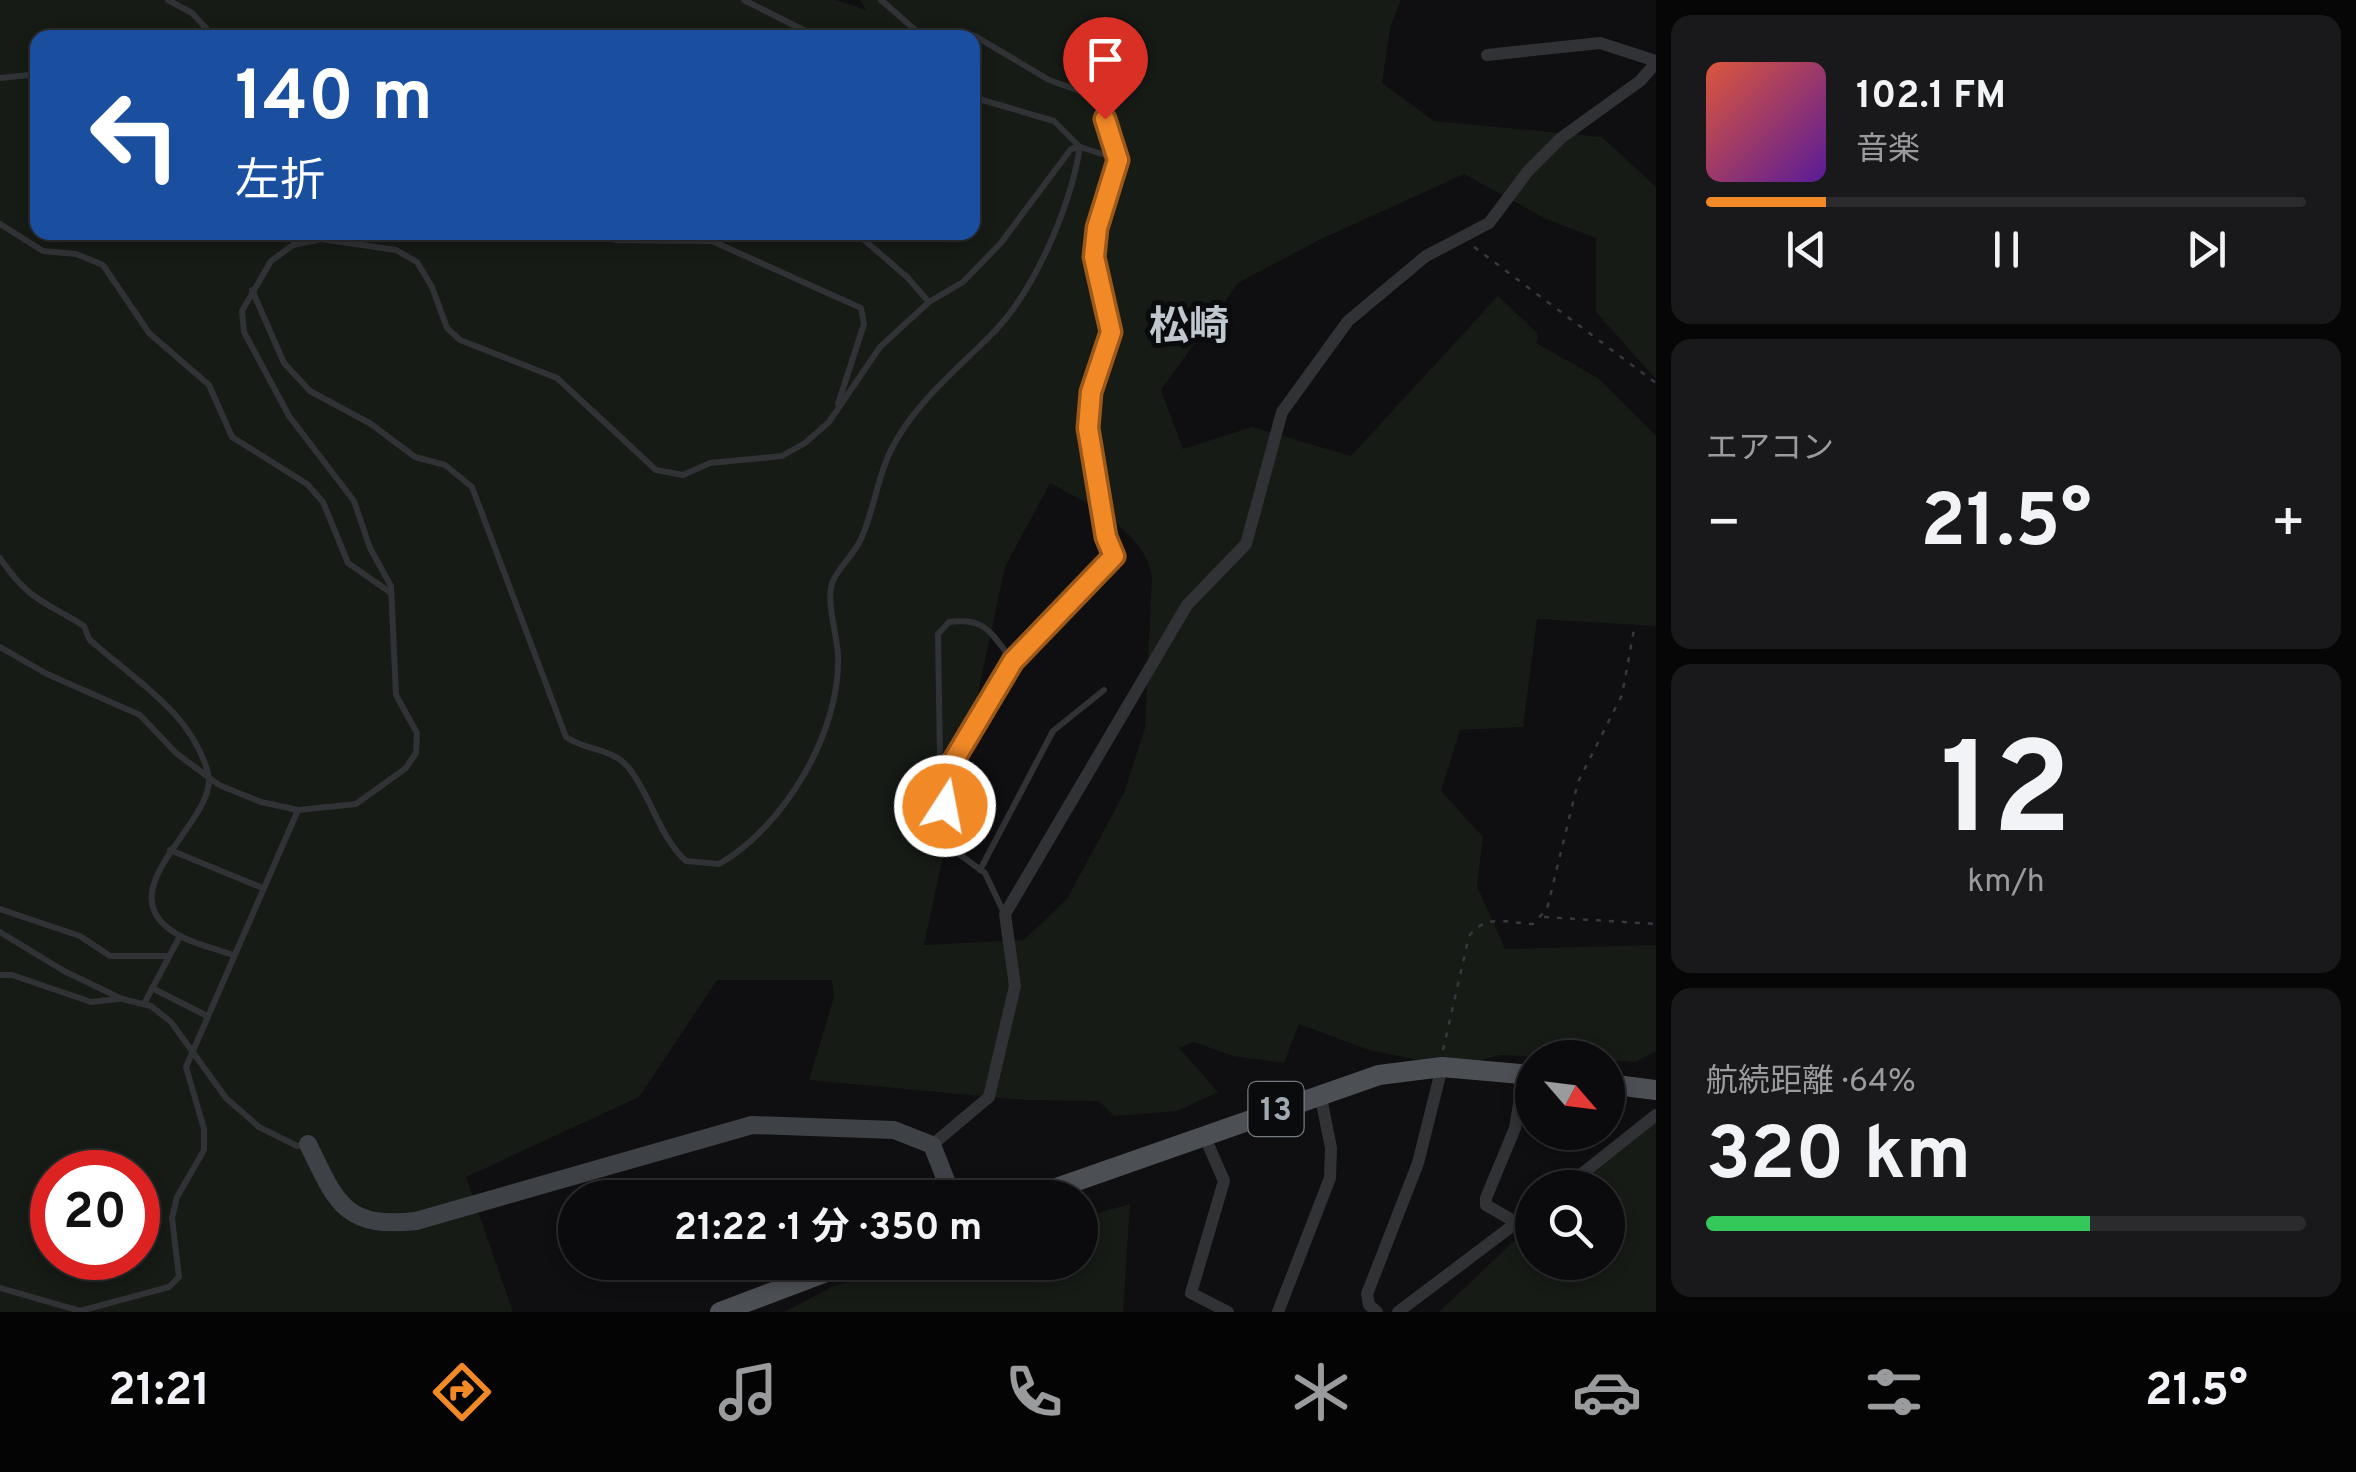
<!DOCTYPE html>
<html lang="ja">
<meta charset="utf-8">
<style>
:root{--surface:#0b0b0d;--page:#19191b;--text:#f1f3f6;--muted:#9a9b9d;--line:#2b2b2e;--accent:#f18927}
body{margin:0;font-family:Overpass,"Noto Sans JP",sans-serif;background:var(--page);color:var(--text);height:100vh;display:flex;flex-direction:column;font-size:38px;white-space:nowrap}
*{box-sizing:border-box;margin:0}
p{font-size:32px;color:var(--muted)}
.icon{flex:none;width:55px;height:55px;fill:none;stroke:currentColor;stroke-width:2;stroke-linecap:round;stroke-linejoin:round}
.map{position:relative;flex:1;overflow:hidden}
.panel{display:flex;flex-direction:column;gap:15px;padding:15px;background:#060607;width:700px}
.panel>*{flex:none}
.banner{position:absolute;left:30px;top:30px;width:950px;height:210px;border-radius:20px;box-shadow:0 5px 15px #0003,0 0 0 2px var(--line);background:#1a4fa0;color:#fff;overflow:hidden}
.needle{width:65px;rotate:118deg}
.tools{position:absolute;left:1515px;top:1040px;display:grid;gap:20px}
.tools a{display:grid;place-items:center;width:110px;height:110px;border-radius:50%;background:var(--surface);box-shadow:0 5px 15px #0003,0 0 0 2px var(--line);font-size:50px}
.speed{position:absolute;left:30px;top:1150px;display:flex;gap:20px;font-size:50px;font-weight:700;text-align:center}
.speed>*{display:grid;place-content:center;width:130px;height:130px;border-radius:50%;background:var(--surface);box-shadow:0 5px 15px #0003,0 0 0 2px var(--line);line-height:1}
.speed .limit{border:15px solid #d22;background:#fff;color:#111}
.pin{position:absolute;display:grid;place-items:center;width:85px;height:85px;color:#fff;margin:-102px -42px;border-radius:50% 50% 50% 0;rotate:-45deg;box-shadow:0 0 10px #0007}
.pin .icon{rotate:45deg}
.me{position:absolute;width:110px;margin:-55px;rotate:11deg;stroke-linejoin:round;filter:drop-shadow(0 0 8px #0008)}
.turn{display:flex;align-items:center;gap:35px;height:210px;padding:0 40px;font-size:45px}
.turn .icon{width:130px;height:130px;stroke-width:2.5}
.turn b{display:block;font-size:70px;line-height:85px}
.big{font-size:75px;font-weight:700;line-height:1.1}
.panel .card{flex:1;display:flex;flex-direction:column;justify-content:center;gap:15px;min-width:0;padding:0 35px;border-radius:20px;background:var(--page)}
.panel .dial{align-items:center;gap:0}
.dial b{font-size:130px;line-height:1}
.song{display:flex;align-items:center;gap:30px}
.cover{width:120px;height:120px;border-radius:15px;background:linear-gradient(135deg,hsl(10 70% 55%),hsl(270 70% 35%))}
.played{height:10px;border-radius:5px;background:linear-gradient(90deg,var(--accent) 20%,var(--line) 20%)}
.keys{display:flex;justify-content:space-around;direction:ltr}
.heat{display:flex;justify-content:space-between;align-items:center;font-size:55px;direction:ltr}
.charge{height:15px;border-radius:8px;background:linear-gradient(90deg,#34c759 64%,var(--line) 0)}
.trip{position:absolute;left:558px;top:1180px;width:540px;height:100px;border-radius:50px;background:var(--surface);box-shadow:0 5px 15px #0003,0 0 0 2px var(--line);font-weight:700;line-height:100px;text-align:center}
.dock{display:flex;height:160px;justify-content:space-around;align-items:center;background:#040405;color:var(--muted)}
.dock .icon{width:70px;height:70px}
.dock .on{color:var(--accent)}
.dock b{font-size:45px;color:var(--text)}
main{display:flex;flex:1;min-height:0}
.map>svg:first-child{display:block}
.green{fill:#161b16;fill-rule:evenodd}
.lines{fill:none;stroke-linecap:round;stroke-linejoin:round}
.path{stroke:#36393d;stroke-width:2.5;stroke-dasharray:5 8;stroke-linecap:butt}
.lane{stroke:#303236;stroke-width:6}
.street{stroke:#303236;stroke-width:12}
.secondary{stroke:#3e4146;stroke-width:18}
.primary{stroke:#4c5055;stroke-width:20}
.route-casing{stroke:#9d5919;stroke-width:25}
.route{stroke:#f18927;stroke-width:18}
.labels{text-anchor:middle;stroke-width:10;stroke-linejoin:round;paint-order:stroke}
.shield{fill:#0a0b0c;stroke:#737a80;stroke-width:2.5}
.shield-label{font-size:32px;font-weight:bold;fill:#a0a9b2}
.quarter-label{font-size:40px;font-weight:bold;fill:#c1c7ce;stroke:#0a0b0c}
</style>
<main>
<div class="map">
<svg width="1656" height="1312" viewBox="0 0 1656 1312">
<rect width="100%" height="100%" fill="#0f0f11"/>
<g class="green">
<path d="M0,0H836L866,10L860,0H1401L1390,28L1382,83L1434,121L1602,137L1656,187V379L1596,312V238L1546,219L1464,174L1319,240L1238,283L1161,390L1183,449L1252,427L1351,456L1498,296L1538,334L1536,343L1598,378L1656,436V626L1537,619L1523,727L1460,730L1441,791L1483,837L1477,886L1505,949L1656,945V1051L1635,1062L1500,1055L1455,1067L1369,1050L1299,1024L1284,1063L1233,1056L1194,1042L1179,1048L1218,1092L1177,1111L1114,1116L1099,1101L1024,1100L809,1080L834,997L832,980H717L639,1097L466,1177L513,1312H0ZM38,38H972V232H38ZM1050,483C1088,503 1143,531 1152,575L1145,728L1124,793L1067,899L1024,940L924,945L1005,567ZM52,1172H138V1258H52Z"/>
<path d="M1656,1115V1312H1439L1532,1224V1262H1608V1188L1574,1187Z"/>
<path d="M1130,1204L1123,1312H784L834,1286L919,1263L1080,1262V1218Z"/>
</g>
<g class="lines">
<g class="path">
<path d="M1474,247L1656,383"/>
<path d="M1544,917L1656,924"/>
<path d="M1443,1050L1469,936C1487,913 1507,923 1533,924L1547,909L1578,782L1622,695L1635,624"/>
</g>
<g class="lane">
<path d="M168,0L192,13L215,38"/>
<path d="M744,0L819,38"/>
<path d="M881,0L920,34L932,38"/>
<path d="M937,38L975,36L1049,80L1080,91L1097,105L1118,158"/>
<path d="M0,78L38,74"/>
<path d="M972,97L1054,121L1080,147L1118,159L1097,228L1093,257L1111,333L1091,392L1088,428L1106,537L1114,556L1013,661C991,634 987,617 949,622L938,634L940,760L952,849L985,873L1004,913"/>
<path d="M0,224L43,251L76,254L103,265L149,333L209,385L232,437L307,484L323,502L348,563L391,593"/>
<path d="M599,232L615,240L712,241L861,308L864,324L838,404"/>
<path d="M855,232L907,277L929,302"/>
<path d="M252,290L284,363L310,391L371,424L415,457L445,465L472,487L566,737C586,751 612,748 628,767C651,795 659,837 686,861L719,864C784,827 841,732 838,655C837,634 825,599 833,581C840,566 852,556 859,543C873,517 877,477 891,450C913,405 955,371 990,336C1034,293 1070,208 1080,147"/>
<path d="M0,558C29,601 44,601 84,626L89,639C134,680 191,711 208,773C221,821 96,893 182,937C198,945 216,949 233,955"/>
<path d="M0,647L47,674L140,715L176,753L219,785L261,802L298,810L356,804L406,768L416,753L417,733L396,695L391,586L370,548L354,501L289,416L244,332L242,311L271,261L293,245L321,239L396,250L417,262L432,287L447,328L460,340L557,378L656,470L683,475L710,463L782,456L805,443L829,422L880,347L929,302L963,282L1000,244L1071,149L1080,147"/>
<path d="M943,779L1013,661"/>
<path d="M170,850L263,888"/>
<path d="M980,870L1053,731L1104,690"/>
<path d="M0,909L80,936L110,956H169"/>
<path d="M0,932L64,971L122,999L151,1006L171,1022L226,1098L259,1127L297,1146L305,1145"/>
<path d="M0,975H12L91,1002L119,999"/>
<path d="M152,988L207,1016"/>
<path d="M144,1004L180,936"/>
<path d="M0,1288L80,1311L169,1287L179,1277L172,1218L177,1197L204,1150V1129L186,1067L298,810"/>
</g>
<g class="street">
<path d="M1487,55L1600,43L1656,61"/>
<path d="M1204,1135L1224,1181L1191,1293L1228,1312"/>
<path d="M932,1145L989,1097L1015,986L1005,914L1187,605L1246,544L1282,412L1348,321L1426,256L1489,223L1528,171L1561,138L1640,81L1656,63"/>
<path d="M1564,1188L1656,1115"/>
<path d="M1517,1223L1486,1205V1198L1515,1128L1524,1074"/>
<path d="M1278,1312L1330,1178L1331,1148L1320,1093"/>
<path d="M1377,1312L1369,1305L1367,1294L1418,1163L1442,1067"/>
<path d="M1398,1312L1532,1211"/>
</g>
<path class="secondary" d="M308,1144C336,1202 344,1229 416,1221L752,1125L894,1130L932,1145L953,1198"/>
<g class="primary">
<path d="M1608,1084L1656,1090"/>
<path d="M1028,1198L1379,1075L1442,1067L1532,1075"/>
<path d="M720,1312L853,1262"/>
</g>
</g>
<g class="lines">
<g class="route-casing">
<path id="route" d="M945,806L942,780L1013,661L1114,556L1106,537L1088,428L1091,392L1111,332L1094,257L1097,228L1118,160L1105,119"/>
</g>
<use href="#route" class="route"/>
</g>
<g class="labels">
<rect class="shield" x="1248.5" y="1082" width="55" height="54" rx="8"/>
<g class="shield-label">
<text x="1276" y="1120">13</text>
</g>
<g class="quarter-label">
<text x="1189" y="339">松崎</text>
</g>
</g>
</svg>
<div class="tools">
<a><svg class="needle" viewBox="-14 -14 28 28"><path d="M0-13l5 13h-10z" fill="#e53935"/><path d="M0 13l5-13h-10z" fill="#9a9b9d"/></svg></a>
<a><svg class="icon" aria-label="search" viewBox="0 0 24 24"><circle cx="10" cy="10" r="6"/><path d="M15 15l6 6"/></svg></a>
</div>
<div class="speed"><div class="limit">20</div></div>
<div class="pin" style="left:1105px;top:119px;background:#d93025"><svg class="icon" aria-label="arrive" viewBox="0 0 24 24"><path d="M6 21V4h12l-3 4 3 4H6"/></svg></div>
<svg class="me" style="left:945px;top:806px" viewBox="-20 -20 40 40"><circle r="17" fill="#f18927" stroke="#fff" stroke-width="3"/><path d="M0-11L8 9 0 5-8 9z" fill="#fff"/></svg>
<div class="trip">21:22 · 1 分 · 350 m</div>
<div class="banner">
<div class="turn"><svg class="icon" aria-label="left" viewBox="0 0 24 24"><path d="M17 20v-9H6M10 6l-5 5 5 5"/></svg><div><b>140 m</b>左折</div></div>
</div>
</div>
<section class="panel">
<div class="card">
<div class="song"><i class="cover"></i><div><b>102.1 FM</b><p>音楽</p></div></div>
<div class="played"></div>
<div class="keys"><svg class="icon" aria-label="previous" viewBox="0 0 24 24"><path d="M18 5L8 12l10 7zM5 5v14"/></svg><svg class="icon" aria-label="pause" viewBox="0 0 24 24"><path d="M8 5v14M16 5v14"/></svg><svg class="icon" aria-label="next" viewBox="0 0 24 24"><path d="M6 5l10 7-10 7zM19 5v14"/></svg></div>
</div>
<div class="card"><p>エアコン</p>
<div class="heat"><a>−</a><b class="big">21.5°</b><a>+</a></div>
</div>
<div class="card dial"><b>12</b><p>km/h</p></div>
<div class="card"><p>航続距離 · 64%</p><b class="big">320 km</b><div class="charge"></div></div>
</section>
</main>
<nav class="dock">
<b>21:21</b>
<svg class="icon on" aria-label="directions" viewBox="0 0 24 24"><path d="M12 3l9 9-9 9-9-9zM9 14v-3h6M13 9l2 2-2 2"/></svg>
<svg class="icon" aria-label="music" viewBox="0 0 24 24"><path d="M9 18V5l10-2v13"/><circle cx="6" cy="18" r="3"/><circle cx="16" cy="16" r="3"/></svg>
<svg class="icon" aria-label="phone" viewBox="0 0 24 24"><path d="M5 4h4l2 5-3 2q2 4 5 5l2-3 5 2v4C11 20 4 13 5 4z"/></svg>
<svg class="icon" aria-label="climate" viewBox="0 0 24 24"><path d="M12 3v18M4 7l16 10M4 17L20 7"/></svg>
<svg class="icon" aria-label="car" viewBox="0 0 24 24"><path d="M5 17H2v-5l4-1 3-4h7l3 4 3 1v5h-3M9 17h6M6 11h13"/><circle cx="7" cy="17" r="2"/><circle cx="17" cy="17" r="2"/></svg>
<svg class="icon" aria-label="filters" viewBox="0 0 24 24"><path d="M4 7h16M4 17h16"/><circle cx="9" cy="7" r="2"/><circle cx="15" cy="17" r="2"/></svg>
<b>21.5°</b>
</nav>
